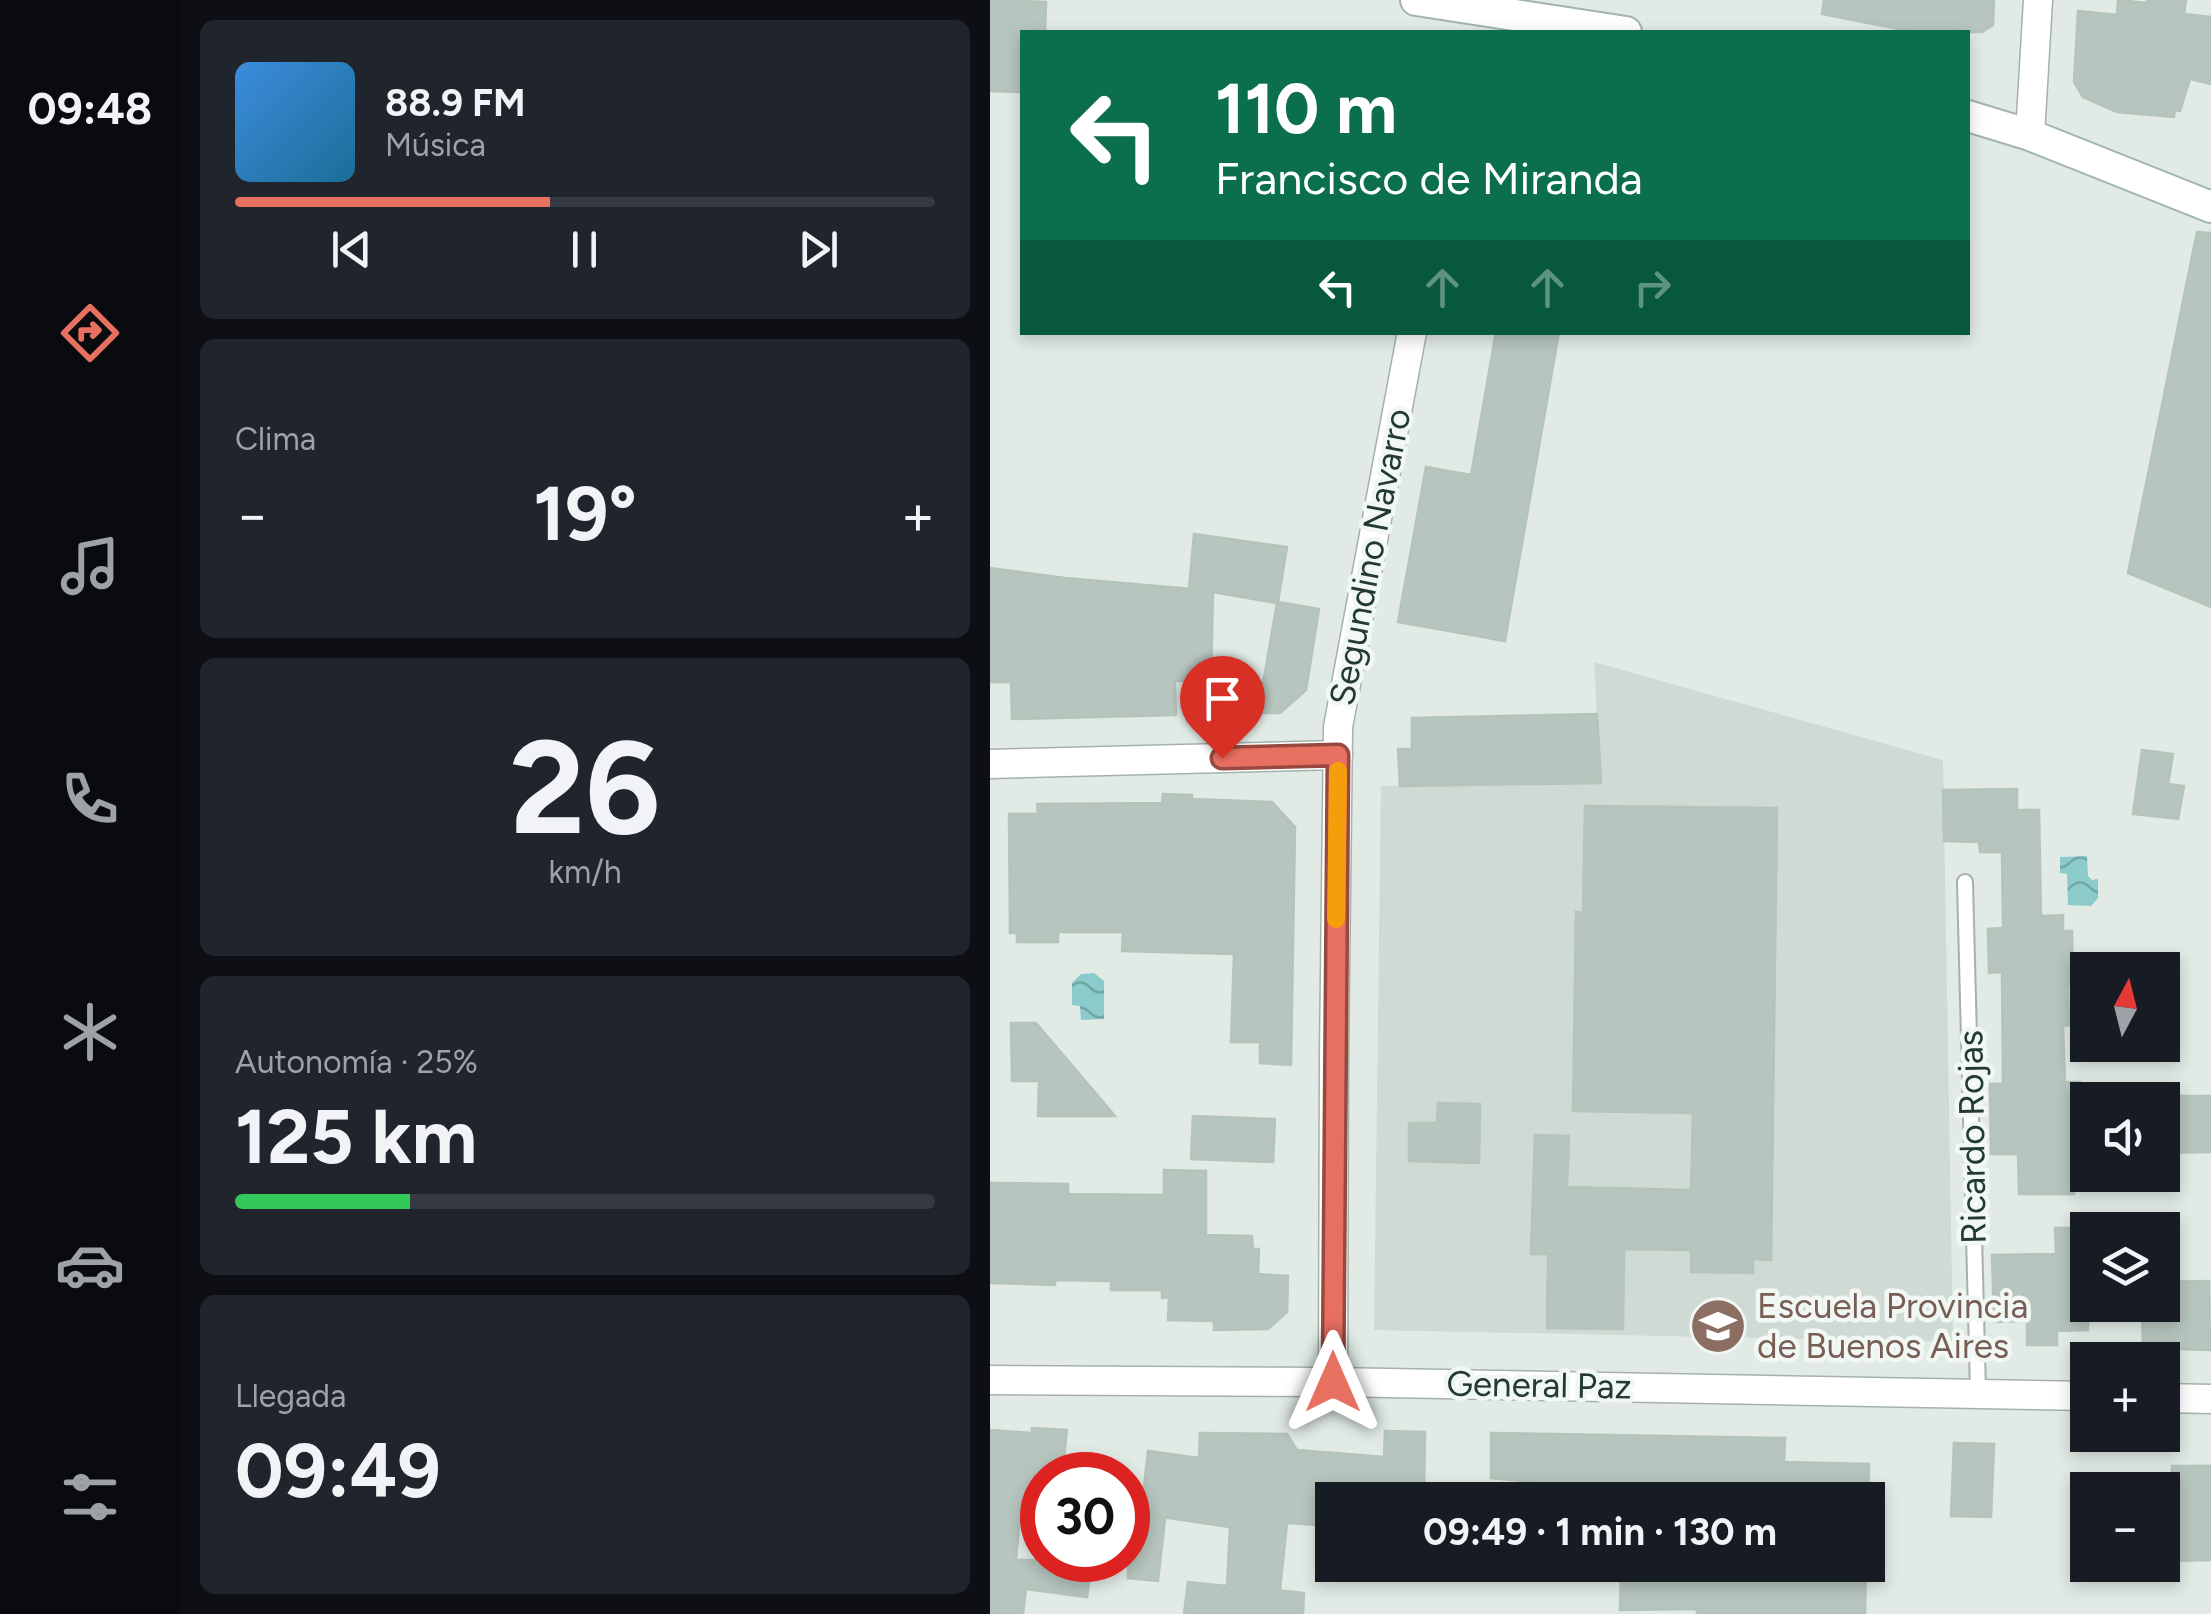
<!DOCTYPE html>
<html lang="es">
<meta charset="utf-8">
<style>
:root{--surface:#171b24;--page:#20242c;--text:#f1f3f6;--muted:#9ea1a6;--line:#363941;--accent:#e87061}
body{margin:0;font-family:Figtree,sans-serif;background:var(--page);color:var(--text);height:100vh;display:flex;flex-direction:column;font-size:38px;white-space:nowrap}
*{box-sizing:border-box;margin:0}
p{font-size:32px;color:var(--muted)}
.icon{flex:none;width:55px;height:55px;fill:none;stroke:currentColor;stroke-width:2;stroke-linecap:round;stroke-linejoin:round}
.map{position:relative;flex:1;overflow:hidden}
.side{display:flex;flex-direction:column;gap:20px;padding:20px;background:#0d0f14;width:810px}
.side>*{flex:none}
.hud{position:absolute;left:30px;top:30px;width:950px;height:305px;border-radius:0px;box-shadow:0 5px 15px #0003;background:#0b6e4f;color:#fff;overflow:hidden}
.needle{width:65px;rotate:7deg}
.controls{position:absolute;left:1080px;top:952px;display:grid;gap:20px}
.controls a{display:grid;place-items:center;width:110px;height:110px;border-radius:0px;background:var(--surface);box-shadow:0 5px 15px #0003;font-size:50px}
.speed{position:absolute;left:30px;top:1452px;display:flex;gap:20px;font-size:50px;font-weight:700;text-align:center}
.speed>*{display:grid;place-content:center;width:130px;height:130px;border-radius:50%;background:var(--surface);box-shadow:0 5px 15px #0003;line-height:1}
.speed .limit{border:15px solid #d22;background:#fff;color:#111}
.pin{position:absolute;display:grid;place-items:center;width:85px;height:85px;color:#fff;margin:-102px -42px;border-radius:50% 50% 50% 0;rotate:-45deg;box-shadow:0 0 10px #0007}
.pin .icon{rotate:45deg}
.me{position:absolute;width:110px;margin:-55px;rotate:0deg;stroke-linejoin:round;filter:drop-shadow(0 0 8px #0008)}
.turn{display:flex;align-items:center;gap:35px;height:210px;padding:0 30px;font-size:45px}
.turn .icon{width:130px;height:130px;stroke-width:2.5}
.turn b{display:block;font-size:70px;line-height:85px}
.lanes{display:flex;align-items:center;height:95px;padding:0 30px;background:#0003;justify-content:center;gap:50px;direction:ltr}
.lanes .off{opacity:.35}
.big{font-size:75px;font-weight:700;line-height:1.1}
.side .widget{flex:1;display:flex;flex-direction:column;justify-content:center;gap:15px;min-width:0;padding:0 35px;border-radius:15px;background:var(--page)}
.side .dial{align-items:center;gap:0}
.dial b{font-size:130px;line-height:1}
.song{display:flex;align-items:center;gap:30px}
.cover{width:120px;height:120px;border-radius:15px;background:linear-gradient(135deg,hsl(210 70% 55%),hsl(200 70% 35%))}
.played{height:10px;border-radius:5px;background:linear-gradient(90deg,var(--accent) 45%,var(--line) 45%)}
.keys{display:flex;justify-content:space-around;direction:ltr}
.heat{display:flex;justify-content:space-between;align-items:center;font-size:55px;direction:ltr}
.charge{height:15px;border-radius:8px;background:linear-gradient(90deg,#34c759 25%,var(--line) 0)}
.trip{position:absolute;left:325px;top:1482px;width:570px;height:100px;border-radius:0px;background:var(--surface);box-shadow:0 5px 15px #0003;font-weight:700;line-height:100px;text-align:center}
main{display:flex;flex:1;min-height:0}
.dock{display:flex;flex-direction:column;width:180px;justify-content:space-around;align-items:center;background:#090b0e;color:var(--muted)}
.dock .icon{width:70px;height:70px}
.dock .on{color:var(--accent)}
.dock b{font-size:45px;color:var(--text)}
.map>svg:first-child{display:block}
.built{fill:#cfdad4}
.water{fill:url(#water-waves)}
.building{fill:#b6c5be;stroke:#b4c4bb;stroke-width:2.5}
.lines{fill:none;stroke-linecap:round;stroke-linejoin:round}
.service-casing{stroke:#a4b2ab;stroke-width:18}
.minor-casing{stroke:#a4b2ab;stroke-width:31}
.secondary-casing{stroke:#a1b5ab;stroke-width:34}
.service{stroke:#fff;stroke-width:14}
.minor{stroke:#fff;stroke-width:28}
.secondary{stroke:#fff;stroke-width:30}
.route-casing{stroke:#97493f;stroke-width:25}
.route{stroke:#e87061;stroke-width:18}
.slow{stroke:#f59e0b;stroke-width:18}
.labels{text-anchor:middle;stroke-width:9;stroke-linejoin:round;paint-order:stroke}
.street-label{font-size:35px;fill:#233a31;stroke:#f1f7f3}
.education-label{font-size:35px;fill:#785e54;stroke:#f1f7f3;text-anchor:start}
</style>
<main>
<nav class="dock">
<b>09:48</b>
<svg class="icon on" aria-label="directions" viewBox="0 0 24 24"><path d="M12 3l9 9-9 9-9-9zM9 14v-3h6M13 9l2 2-2 2"/></svg>
<svg class="icon" aria-label="music" viewBox="0 0 24 24"><path d="M9 18V5l10-2v13"/><circle cx="6" cy="18" r="3"/><circle cx="16" cy="16" r="3"/></svg>
<svg class="icon" aria-label="phone" viewBox="0 0 24 24"><path d="M5 4h4l2 5-3 2q2 4 5 5l2-3 5 2v4C11 20 4 13 5 4z"/></svg>
<svg class="icon" aria-label="climate" viewBox="0 0 24 24"><path d="M12 3v18M4 7l16 10M4 17L20 7"/></svg>
<svg class="icon" aria-label="car" viewBox="0 0 24 24"><path d="M5 17H2v-5l4-1 3-4h7l3 4 3 1v5h-3M9 17h6M6 11h13"/><circle cx="7" cy="17" r="2"/><circle cx="17" cy="17" r="2"/></svg>
<svg class="icon" aria-label="filters" viewBox="0 0 24 24"><path d="M4 7h16M4 17h16"/><circle cx="9" cy="7" r="2"/><circle cx="15" cy="17" r="2"/></svg>
</nav>
<section class="side">
<div class="widget">
<div class="song"><i class="cover"></i><div><b>88.9 FM</b><p>Música</p></div></div>
<div class="played"></div>
<div class="keys"><svg class="icon" aria-label="previous" viewBox="0 0 24 24"><path d="M18 5L8 12l10 7zM5 5v14"/></svg><svg class="icon" aria-label="pause" viewBox="0 0 24 24"><path d="M8 5v14M16 5v14"/></svg><svg class="icon" aria-label="next" viewBox="0 0 24 24"><path d="M6 5l10 7-10 7zM19 5v14"/></svg></div>
</div>
<div class="widget"><p>Clima</p>
<div class="heat"><a>−</a><b class="big">19°</b><a>+</a></div>
</div>
<div class="widget dial"><b>26</b><p>km/h</p></div>
<div class="widget"><p>Autonomía · 25%</p><b class="big">125 km</b><div class="charge"></div></div>
<div class="widget"><p>Llegada</p><b class="big">09:49</b></div>
</section>
<div class="map">
<svg width="1221" height="1614" viewBox="0 0 1221 1614">
<defs>
<pattern id="water-waves" width="16" height="10" patternUnits="userSpaceOnUse" patternTransform="scale(2.5)"><rect width="16" height="10" fill="#8ccbcc"/><path d="M0 5q4-4 8 0t8 0" fill="none" stroke="#72a6a6"/></pattern>
</defs>
<rect width="100%" height="100%" fill="#e1eae5"/>
<path class="built" d="M604,662L953,760L963,1342L384,1330L391,786L611,783Z"/>
<g class="water">
<path d="M1097,856L1098,876L1102,880L1108,879V898L1101,906L1078,905L1077,874L1070,873V857Z"/>
<path d="M104,973L114,981V1019L91,1020L90,1006L82,1005V983L91,974Z"/>
</g>
<g class="building">
<path d="M0,0L56,2L55,32H32V92L0,91Z"/>
<path d="M834,0H1004L1003,25L992,32H924L832,14Z"/>
<path d="M1128,0L1157,3V0H1196L1194,14L1221,17V84L1200,79L1190,111L1185,110L1184,117L1127,112L1093,97L1084,82L1088,11L1127,15Z"/>
<path d="M1207,232L1221,233V607L1138,573Z"/>
<path d="M506,332H569L515,641L408,622L436,467L481,475Z"/>
<path d="M204,534L297,547L288,602L329,609L316,690L290,713H268L287,603L223,592L221,681H185L186,715L22,719L21,682H0V568L75,578L213,590L199,588Z"/>
<path d="M607,714L611,783L410,786L408,749H422V718Z"/>
<path d="M1152,750L1183,754L1178,784L1194,786L1188,819L1143,814Z"/>
<path d="M1027,789V810H1049L1051,916L1073,915V931H1082L1083,985H1078L1079,1025L1073,1026L1075,1082H1090L1091,1136H1082L1084,1194H1029L1028,1154H1001L1000,1084H1013L1012,972L999,973L998,929L1013,928L1012,852H990L989,842L954,841L953,790Z"/>
<path d="M173,794L202,795V799L282,802L305,827L301,1065L270,1063V1042H241L244,954L132,951L133,932H68V942H27V933H20L19,814H48L47,804L172,803Z"/>
<path d="M595,806L787,808L781,1260L763,1259V1273L701,1272V1250L634,1249L633,1329L557,1328L558,1254H541L545,1135L579,1136L577,1187L701,1190L703,1113L583,1111L586,912L593,913Z"/>
<path d="M21,1023H46L125,1116H48L49,1081H22Z"/>
<path d="M1172,1096H1221V1152L1172,1153Z"/>
<path d="M448,1103L490,1104L489,1163L419,1161V1123H447Z"/>
<path d="M203,1116L285,1119L283,1162L201,1159Z"/>
<path d="M174,1170L216,1171V1235L262,1236L263,1249H269L268,1274L298,1276L297,1312L278,1329L224,1330V1321L178,1320L179,1297L172,1298V1290H121V1281L65,1280V1285L0,1283V1183L78,1184V1194L174,1195Z"/>
<path d="M1065,1228H1098V1330L1067,1331V1345H1037V1321L1004,1322L1002,1255L1066,1254Z"/>
<path d="M1219,1281L1220,1350L1153,1348L1152,1305H1172V1282Z"/>
<path d="M42,1428L77,1430L72,1475H52V1492L43,1491V1497L32,1496L26,1560H102L97,1597L36,1589L33,1614H0V1430L42,1433Z"/>
<path d="M395,1431L435,1432L434,1500H342V1526L297,1523L290,1590L278,1589L314,1593L313,1614H194L198,1582L237,1586L240,1527L151,1514L158,1451L209,1458L210,1433L297,1434L307,1450L394,1457Z"/>
<path d="M501,1433L795,1438L794,1462L879,1464L878,1500H709L647,1497V1500H542L543,1482L501,1478Z"/>
<path d="M964,1443L1004,1444L1001,1517L961,1516Z"/>
<path d="M1182,1466H1221V1560L1180,1561Z"/>
<path d="M138,1514L175,1519L168,1581L138,1578Z"/>
<path d="M708,1565H876L875,1614H707V1609L630,1610L631,1570L708,1575Z"/>
</g>
<g class="lines">
<g class="service-casing">
<path id="service" d="M975,882L988,1392"/>
</g>
<g class="minor-casing">
<g id="minor">
<path d="M1040,135L1048,0"/>
<path d="M0,764L348,755"/>
<path d="M0,1380L343,1382L1098,1396"/>
<path d="M343,1382L344,1056L348,727L422,332"/>
<path d="M1172,1398L1221,1399"/>
</g>
</g>
<g class="secondary-casing">
<g id="secondary">
<path d="M426,0L636,32"/>
<path d="M978,116L1040,135L1221,207"/>
</g>
</g>
<use href="#service" class="service"/>
<use href="#minor" class="minor"/>
<use href="#secondary" class="secondary"/>
</g>
<g class="lines">
<g class="route-casing">
<path id="route" d="M232,758L348,755L343,1382"/>
</g>
<use href="#route" class="route"/>
<path class="slow" d="M346,919L348,771"/>
</g>
<defs>
<g id="school-disc" transform="scale(2.875)"><circle r="9.5" fill="#8d6e63" stroke="#f1f7f3"/><path d="M0-5L7-2L0 1L-7-2ZM-4 1L0 2.5L4 1V4Q0 6-4 4Z" fill="#fff"/></g>
</defs>
<g fill-rule="evenodd">
<use href="#school-disc" x="728" y="1326"/>
</g>
<g class="labels">
<g class="street-label">
<text transform="translate(380 557) rotate(-79)" y="12">Segundino Navarro</text>
<text transform="translate(982 1137) rotate(-91)" y="12">Ricardo Rojas</text>
<text transform="translate(549 1385) rotate(1)" y="12">General Paz</text>
</g>
<g class="education-label">
<text x="767" y="1318">Escuela Provincia<tspan x="767" dy="40">de Buenos Aires</tspan></text>
</g>
</g>
</svg>
<div class="controls">
<a><svg class="needle" viewBox="-14 -14 28 28"><path d="M0-13l5 13h-10z" fill="#e53935"/><path d="M0 13l5-13h-10z" fill="#9ea1a6"/></svg></a>
<a><svg class="icon" aria-label="sound" viewBox="0 0 24 24"><path d="M4 9h4l5-4v14l-5-4H4zM17 9q2 3 0 6"/></svg></a>
<a><svg class="icon" aria-label="layers" viewBox="0 0 24 24"><path d="M12 4l9 5-9 5-9-5zM3 14l9 5 9-5"/></svg></a>
<a>+</a>
<a>−</a>
</div>
<div class="speed"><div class="limit">30</div></div>
<div class="pin" style="left:232px;top:758px;background:#d93025"><svg class="icon" aria-label="arrive" viewBox="0 0 24 24"><path d="M6 21V4h12l-3 4 3 4H6"/></svg></div>
<svg class="me" style="left:343px;top:1382px" viewBox="-20 -20 40 40"><path d="M0-17L14 15 0 8-14 15z" fill="#e87061" stroke="#fff" stroke-width="4"/></svg>
<div class="trip">09:49 · 1 min · 130 m</div>
<div class="hud">
<div class="turn"><svg class="icon" aria-label="left" viewBox="0 0 24 24"><path d="M17 20v-9H6M10 6l-5 5 5 5"/></svg><div><b>110 m</b>Francisco de Miranda</div></div>
<div class="lanes"><svg class="icon" aria-label="left" viewBox="0 0 24 24"><path d="M17 20v-9H6M10 6l-5 5 5 5"/></svg><svg class="icon off" aria-label="ahead" viewBox="0 0 24 24"><path d="M12 20V5M6 11l6-6 6 6"/></svg><svg class="icon off" aria-label="ahead" viewBox="0 0 24 24"><path d="M12 20V5M6 11l6-6 6 6"/></svg><svg class="icon off" aria-label="right" viewBox="0 0 24 24"><path d="M7 20v-9h11M14 6l5 5-5 5"/></svg></div>
</div>
</div>
</main>
